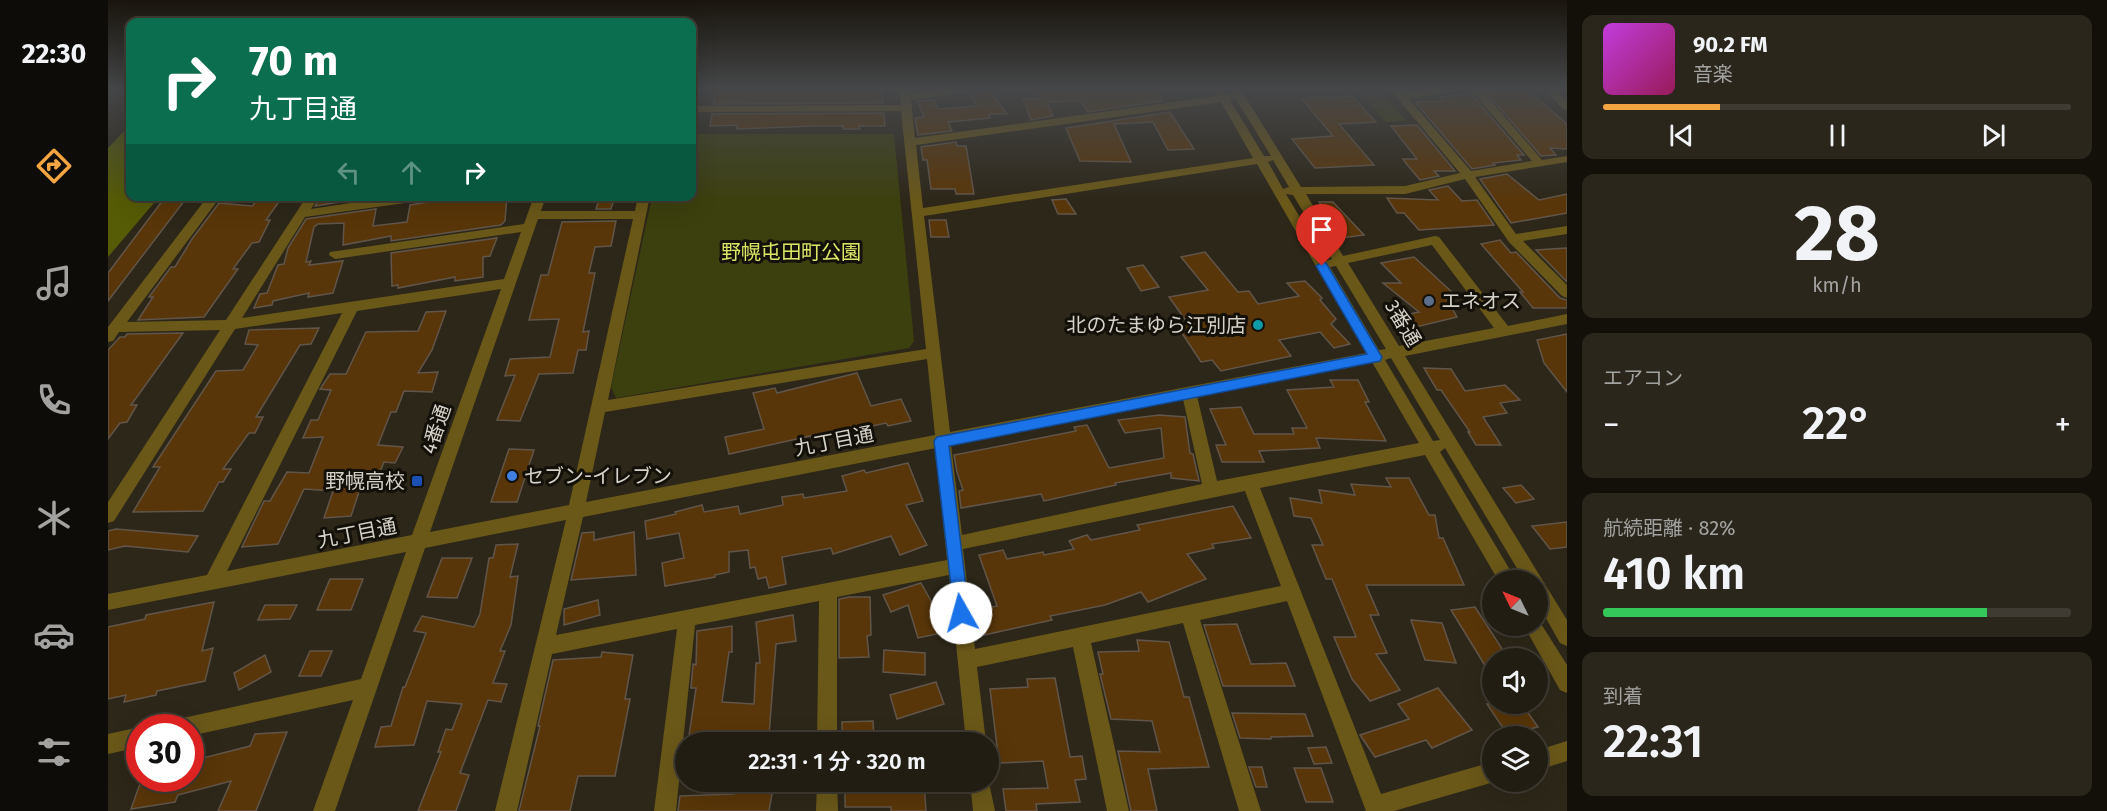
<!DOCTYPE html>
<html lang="ja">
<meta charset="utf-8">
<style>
:root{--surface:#221d13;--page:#2a261c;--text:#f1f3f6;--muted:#a2a2a0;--line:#3f3b33;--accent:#f2a541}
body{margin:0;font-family:"Fira Sans","Noto Sans JP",sans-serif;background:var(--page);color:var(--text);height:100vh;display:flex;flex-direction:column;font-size:22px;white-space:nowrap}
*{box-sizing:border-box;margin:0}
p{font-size:20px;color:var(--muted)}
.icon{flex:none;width:33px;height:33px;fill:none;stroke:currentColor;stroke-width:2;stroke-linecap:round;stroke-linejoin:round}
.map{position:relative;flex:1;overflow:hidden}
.drawer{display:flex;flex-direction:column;gap:15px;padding:15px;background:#13100a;width:540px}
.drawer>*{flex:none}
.banner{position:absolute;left:18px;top:18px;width:570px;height:183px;border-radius:12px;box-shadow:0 6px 24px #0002,0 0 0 2px var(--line);background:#0b6e4f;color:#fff;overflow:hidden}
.needle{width:39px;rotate:313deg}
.buttons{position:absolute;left:1374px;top:570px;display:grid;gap:12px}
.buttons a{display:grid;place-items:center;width:66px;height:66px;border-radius:50%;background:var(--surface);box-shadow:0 6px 24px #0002,0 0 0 2px var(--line);font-size:30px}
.speed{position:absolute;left:18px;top:714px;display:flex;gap:12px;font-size:30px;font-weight:700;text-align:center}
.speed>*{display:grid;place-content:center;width:78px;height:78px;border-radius:50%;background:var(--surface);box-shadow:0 6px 24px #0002,0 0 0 2px var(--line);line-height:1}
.speed .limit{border:9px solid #d22;background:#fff;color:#111}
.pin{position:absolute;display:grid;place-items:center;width:51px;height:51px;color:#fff;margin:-62px -26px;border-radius:50% 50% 50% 0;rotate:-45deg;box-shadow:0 0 6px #0007}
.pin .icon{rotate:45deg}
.me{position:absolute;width:66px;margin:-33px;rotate:353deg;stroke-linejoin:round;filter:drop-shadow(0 0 4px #0008)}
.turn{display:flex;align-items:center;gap:21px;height:126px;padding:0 24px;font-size:27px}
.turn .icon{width:78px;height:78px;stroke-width:2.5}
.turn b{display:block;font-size:42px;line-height:51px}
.lanes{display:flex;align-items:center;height:57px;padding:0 24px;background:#0003;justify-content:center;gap:30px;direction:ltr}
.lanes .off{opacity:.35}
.big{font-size:45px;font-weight:600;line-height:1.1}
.drawer .widget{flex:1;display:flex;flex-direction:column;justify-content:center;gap:9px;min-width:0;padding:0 21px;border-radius:12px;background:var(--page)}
.drawer .dial{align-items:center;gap:0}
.dial b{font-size:78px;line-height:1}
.song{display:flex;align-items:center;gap:18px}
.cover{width:72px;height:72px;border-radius:9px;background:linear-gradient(135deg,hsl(290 70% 55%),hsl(330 70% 35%))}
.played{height:6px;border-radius:3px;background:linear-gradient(90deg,var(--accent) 25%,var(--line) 25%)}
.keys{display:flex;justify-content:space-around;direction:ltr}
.heat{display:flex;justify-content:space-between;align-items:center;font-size:33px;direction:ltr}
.charge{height:9px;border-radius:4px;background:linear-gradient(90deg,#34c759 82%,var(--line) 0)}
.trip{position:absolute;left:567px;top:732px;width:324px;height:60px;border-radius:30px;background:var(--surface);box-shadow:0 6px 24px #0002,0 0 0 2px var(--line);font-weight:600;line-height:60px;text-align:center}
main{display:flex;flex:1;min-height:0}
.dock{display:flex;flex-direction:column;width:108px;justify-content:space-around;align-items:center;background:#0e0c08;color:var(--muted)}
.dock .icon{width:42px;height:42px}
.dock .current{color:var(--accent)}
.dock b{font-size:27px;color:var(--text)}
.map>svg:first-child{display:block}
.green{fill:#3c400e}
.forest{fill:#565c05}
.building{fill:#593609;stroke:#615549;stroke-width:1.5}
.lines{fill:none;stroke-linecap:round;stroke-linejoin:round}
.minor{fill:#6a5819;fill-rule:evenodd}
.route{fill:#1a73e8;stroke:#114b97;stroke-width:1.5}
.service-dot{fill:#5c6f8a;stroke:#13100a;stroke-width:2}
.culture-dot{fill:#0f9aa8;stroke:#13100a;stroke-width:2}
.shop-dot{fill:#3f7fe0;stroke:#13100a;stroke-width:2}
.transit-dot{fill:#1a4fb4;stroke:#13100a;stroke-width:2}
.labels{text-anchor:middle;stroke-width:6;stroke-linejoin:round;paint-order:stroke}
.park-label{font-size:20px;fill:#dbe764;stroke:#13100a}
.poi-label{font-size:20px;fill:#d5d1c8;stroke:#13100a;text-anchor:start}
.street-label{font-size:20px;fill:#d5d1c8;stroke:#13100a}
</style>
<main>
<nav class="dock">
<b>22:30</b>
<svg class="icon current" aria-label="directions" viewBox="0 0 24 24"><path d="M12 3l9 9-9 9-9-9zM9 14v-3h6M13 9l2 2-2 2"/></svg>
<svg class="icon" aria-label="music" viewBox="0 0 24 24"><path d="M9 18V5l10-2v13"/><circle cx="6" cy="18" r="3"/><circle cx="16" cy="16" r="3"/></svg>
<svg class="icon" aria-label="phone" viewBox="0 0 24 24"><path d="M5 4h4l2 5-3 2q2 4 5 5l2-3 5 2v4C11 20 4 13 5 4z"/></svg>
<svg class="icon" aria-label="climate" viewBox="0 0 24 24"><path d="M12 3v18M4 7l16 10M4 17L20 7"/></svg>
<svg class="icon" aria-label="car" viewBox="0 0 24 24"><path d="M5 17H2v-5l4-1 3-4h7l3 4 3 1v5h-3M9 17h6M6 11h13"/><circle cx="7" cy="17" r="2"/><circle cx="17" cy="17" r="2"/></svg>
<svg class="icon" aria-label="filters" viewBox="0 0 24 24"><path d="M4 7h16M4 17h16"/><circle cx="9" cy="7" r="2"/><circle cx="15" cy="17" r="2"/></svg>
</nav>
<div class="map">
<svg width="1459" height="811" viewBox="0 0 1459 811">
<rect width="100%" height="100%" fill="#2d2719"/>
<g class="green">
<path d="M1253,92L1273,94L1299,121L1277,122Z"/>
<path d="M584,134H786L806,341L801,348L508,398L503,387L544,197L584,196Z"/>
</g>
<path class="forest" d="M22,125V196L51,197L0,257V148Z"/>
<g class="building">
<path d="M748,88L774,90L775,103L605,104L607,89Z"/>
<path d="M922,88H999V93L1017,92L1015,88H1047L1055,101L980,112L973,101L939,102L945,116L923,120L915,99H932Z"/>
<path d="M1402,88H1417L1459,124V149L1442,148L1448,155L1433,156L1378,92Z"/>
<path d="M883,92L899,114H881L882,118L840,122L844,131L810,135L807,118L816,117L809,101L826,100L830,109L869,106L862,95Z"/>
<path d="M1363,94L1416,155H1409L1413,160L1385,163L1387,165L1364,169L1307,102L1336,101L1331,97Z"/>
<path d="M1207,96L1209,98L1244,96L1268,122L1231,124L1266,165L1207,168L1184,139L1225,136L1194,99Z"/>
<path d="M1062,112L1086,149L1060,150L1045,122L1006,124L1023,162L972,161L958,128Z"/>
<path d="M776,113L777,126H751L752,129H735V126H707L629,129V125L602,126L604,114Z"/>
<path d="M1309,125L1347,171H1326L1331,176L1312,180L1297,162L1295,159H1309L1283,126Z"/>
<path d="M848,142L849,146H858L866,194H848L847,189H823L819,160H815L813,147Z"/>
<path d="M1399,174L1431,200L1459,194V213L1403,223L1372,179Z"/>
<path d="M1340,186L1354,201L1369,200L1386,225L1311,230L1296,213H1289L1279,198L1330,200L1321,190Z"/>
<path d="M58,196H80L0,301V273Z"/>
<path d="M153,196H175L158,220H162L151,242L144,243L125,269H130L96,317L30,320L45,297H41L63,267H67L84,239L111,203L144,206Z"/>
<path d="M213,196H269L207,206Z"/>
<path d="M359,196H399L397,221L393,225L283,241V236L235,245L236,223L210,224L206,227L198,262L203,261L201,265L235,261L225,293L200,297L201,293L165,301L164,305L146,308L152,294L159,293L170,265L176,264L180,248L198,219L268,209L265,226L299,222L302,205Z"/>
<path d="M492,196H507L503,209H488Z"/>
<path d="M958,199L968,214H950L944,200Z"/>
<path d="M1211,202H1225L1256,235L1233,238Z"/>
<path d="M821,220H838L841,237H823Z"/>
<path d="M508,221L503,246L487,247L481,273H487L475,332L481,331L478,350H470L465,373L431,374L412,421L389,420L407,375L397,376L402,359L442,357L451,319L421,320L433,275H440L454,222Z"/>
<path d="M389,238L382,256L375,257V277L347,281V277L290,288V285L284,286L283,253Z"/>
<path d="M1392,240L1403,253L1408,252L1452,298L1459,300V308H1425L1412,292H1415L1373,244Z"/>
<path d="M1459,248V282L1428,250Z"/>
<path d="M1097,252L1130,292L1141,291L1150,304L1191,296L1179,283L1197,281L1214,298L1212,300L1228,319L1223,324L1242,344L1226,348L1212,332L1171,340L1183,356L1113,371L1104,360L1093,362L1068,324L1079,322L1061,297L1100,290L1073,257Z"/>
<path d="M1306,257L1346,294L1337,296L1349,317L1308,327L1297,315L1311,312L1275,283H1293L1273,263Z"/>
<path d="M1035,265L1051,287L1033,291L1019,268Z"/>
<path d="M338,311L324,350L310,373L330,372L324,392L296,391L288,412H283L270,445L295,447L287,463L276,462L266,486H253L243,516L216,518L225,491L196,489L170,544L134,547L156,501H162L179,472L201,473L215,437L195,438L203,420H210L223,390L212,389L222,374H238L258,332L310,331L318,312Z"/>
<path d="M211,328L203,344L192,345L148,417H155L147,433H141L115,469H123L115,482H111L95,511L25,512L52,467H45L108,371L135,370L150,345L137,344L141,330Z"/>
<path d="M75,333L23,405H29L19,422L12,423L0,439V350L12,337H17L19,334Z"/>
<path d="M1459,334V392L1436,363L1429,340Z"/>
<path d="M1316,368L1343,369L1357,391L1397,385L1412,400L1392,403L1399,413L1375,417L1393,445H1368L1360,432H1362L1333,390H1329Z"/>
<path d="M749,373L763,406L793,399L803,421L780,426L778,423L721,435L720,432L621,454L617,437L656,429L645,393L667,388L669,393Z"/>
<path d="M1222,380H1250L1261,402H1257L1278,441L1208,438L1212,448L1151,451L1156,462H1114L1108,445H1118L1102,409L1133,407L1146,434H1186L1184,428H1199L1179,390L1226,387Z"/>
<path d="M1051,415L1077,417L1082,453L1085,454L1091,481L1063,478V473L1007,483L1008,485L936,501L933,494L853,508L851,491L855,490L849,472L846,455L968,431L966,427L979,425L1001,468L1056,458L1053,428L1017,433L1010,420Z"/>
<path d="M401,449L426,450L409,502H383Z"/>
<path d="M800,463L815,501L798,505L819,545L792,555L783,536L725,554L723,548L674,557L678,584L661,588L658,577L650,579L647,567L642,568L640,550L621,552V572L607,575V577L557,586L554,563L576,558L571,533L539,539L537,521L568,514L567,512L594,505L596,512L630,506L632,514L675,505L674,497L695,494L696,498L739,491L734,476L756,470L758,473Z"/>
<path d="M1278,478H1301L1321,515H1327L1331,538H1335L1356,585H1258L1271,615H1262L1279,653L1268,654L1292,690L1262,701L1244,679L1226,637H1248L1224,579H1218L1204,545H1215L1203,518L1186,516L1182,498L1214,503L1211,490L1247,495L1243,484L1283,487Z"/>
<path d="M1413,485L1426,499L1408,503L1395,488Z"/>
<path d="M1125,506L1143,538L1104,544L1106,548L1079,554L1098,579L1040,602L1033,592L997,605L942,616L944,620L876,635L868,610L889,606L871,555L895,550L899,559L935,552L936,555L966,549L961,541L979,535L983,540L1032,530L1029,525Z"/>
<path d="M1459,522V547L1442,549L1424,526Z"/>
<path d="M8,529L90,536L80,552L17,546L0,550V531Z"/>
<path d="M486,532V540L526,532L528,575L463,580L474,533Z"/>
<path d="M410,544L402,577L410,576L403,625L392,651H397L385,683L399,684L393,702L380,700L352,773L361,775L348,811H310L333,752H330L338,729L344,730L354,704L319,701L306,745L267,747L273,727L283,726L295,687H297L318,633L306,631L314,616L366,627L372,614L381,558H385L388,545Z"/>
<path d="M334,558H364L349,598L319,597Z"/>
<path d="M222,579H255L243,610H209Z"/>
<path d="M813,583L827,608L834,633L810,638L800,605L783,612L775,595Z"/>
<path d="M741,597H762L763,635L759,636L761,657L731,658V599Z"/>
<path d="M490,600L492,615L456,625V609Z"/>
<path d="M106,602L94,651L105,648L97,681L49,691L48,695L16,702L18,695L0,699V627L37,619L38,615Z"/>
<path d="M157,605H189L182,619L150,620Z"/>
<path d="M1367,607L1400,658H1384V677L1343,610Z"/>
<path d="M685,615L688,641L668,644L661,735L612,733V736H581L588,688H583L585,664L588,665L589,631L624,626V652H621L614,702L646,704L648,663H652L648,622Z"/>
<path d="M1303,620L1334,623L1348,663L1317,660Z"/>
<path d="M1129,624L1143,664L1178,663L1187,686H1115L1096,625Z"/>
<path d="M1029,640L1061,642L1076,697H1081L1101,767L1040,769L1049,811H1023L1010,751L1052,752L1044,721L1003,719L992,674H995L990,652L1031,651Z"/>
<path d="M776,650L817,653V675L775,672Z"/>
<path d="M202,651H224L213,676H191Z"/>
<path d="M494,652L525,655L517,699H522L507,776H470L462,811H411L432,726H430L445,660L493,657Z"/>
<path d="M157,655L163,672L131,690L126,673Z"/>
<path d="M947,678L962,757L974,756L978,779L967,780L972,802L928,804L929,811H898L895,789L940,788L935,761L891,763L882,689L920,687L919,679Z"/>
<path d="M828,682L836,704L789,719L782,695Z"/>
<path d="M1330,688L1364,730L1324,748L1318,740L1267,757L1252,735L1301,719L1290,704Z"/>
<path d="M1379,704H1414L1430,727L1399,734Z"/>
<path d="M1124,713L1197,714L1205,736L1163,737V739L1132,738Z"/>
<path d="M765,721L766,742H734V722Z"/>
<path d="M179,732L148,811H110L123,781L70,795L67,802L23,809L34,778H84L87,760L142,746L147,734Z"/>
<path d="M1218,747L1224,763L1206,764L1200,748Z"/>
<path d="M1141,767H1154L1159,787H1148Z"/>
<path d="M1186,768H1213L1225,802H1198Z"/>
<path d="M632,782H666L661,811H570L572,796L626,794L627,789L632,790Z"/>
<path d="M737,782H816L818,811H783V807H737Z"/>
</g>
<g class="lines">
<g class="minor">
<path d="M791,88H801L802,94L843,88H872L867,91L803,100L807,138L1109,96L1105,88H1115L1119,95L1126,94L1122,88H1132L1193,187L1297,186L1352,173L1281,88H1292L1296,94L1332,88H1361L1301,99L1363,171L1424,161L1361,88H1372L1434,160L1459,156V162L1367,177L1408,234L1459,226V234L1415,241L1459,285V298L1454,296L1401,242L1357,179L1297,194H1198L1235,256L1327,236L1331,237L1400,326L1459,314V324L1297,356L1459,620V646L1452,643L1430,604V580H1416L1337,448L1332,452L1408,580H1390L1317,455L1152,488L1273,794L1384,762L1386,782L1286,811H1258L1179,601L1092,620L1153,811H1131L1075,623L983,643L1021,811H999L965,647L869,667L878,742H858L841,575L729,597V742H709L711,601L587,625L568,811H546L569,629L444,654L409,811H387L458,520L317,548L227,811H205L245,700L82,736V728H65L68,721L75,718L253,679L298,552L0,610V594L99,575L234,313L127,329L6,521L0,523V502L112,330L11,332L5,341L0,342V327L100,196H113L19,322L118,320L199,196H211L203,209L289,196H324L318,200L197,217L134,318L396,279L413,232L227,259L221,255L222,252L416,224L426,196H438L433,211H527L530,196H542L500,400L818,349L793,111L584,112V106L793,105ZM1128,99L1163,156H1156L1122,100ZM1113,102L1145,158L815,208L808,145ZM1165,160L1181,187L1175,189L1160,162ZM1149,164L1258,353L842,432L816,216ZM1178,194L1185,195L1224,259L1218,261ZM430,219H525L461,505L322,532ZM1324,245L1386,328L1291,346L1240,263ZM1228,266L1278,349L1271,350L1222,267ZM393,289L304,535L119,571L249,311ZM1283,358L1332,440L1325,441L1277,360ZM819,359L827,435L478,502L497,412ZM1264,362L1311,443L1109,481L1089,396ZM1075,399L1094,484L854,535L843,445ZM828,448L839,560L448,635L475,517ZM1137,491L1173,586L867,649L855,549Z"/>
<path d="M1435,88H1446L1459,101V110L1455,109Z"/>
<path d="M1430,619L1459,665V693L1452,690L1416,626H1430Z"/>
<path d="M32,727V747L0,754V734Z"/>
<path d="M1459,741V761L1430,770V750Z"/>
<path d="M880,778L887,811H865L862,782H880Z"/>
<path d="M709,782H729L730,811H708Z"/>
</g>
</g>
<linearGradient id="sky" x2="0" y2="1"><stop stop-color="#19150e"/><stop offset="0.44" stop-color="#464749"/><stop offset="1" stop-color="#464749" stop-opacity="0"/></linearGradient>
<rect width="1459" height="202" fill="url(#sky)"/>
<path class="route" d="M1214,262L1218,263L1272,354L1274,357L1272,361L841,446L861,613L859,619L853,621L847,619L826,441L829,437L1259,354L1208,266Z"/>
<circle class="service-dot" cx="1321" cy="301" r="6"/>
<circle class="culture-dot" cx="1150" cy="325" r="6"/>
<circle class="shop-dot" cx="404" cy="476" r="6"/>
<rect class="transit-dot" x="303" y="475" width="12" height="12" rx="3"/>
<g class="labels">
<g class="park-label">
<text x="683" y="259">野幌屯田町公園</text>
</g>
<g class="poi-label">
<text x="1333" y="308">エネオス</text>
<text x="1138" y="332" text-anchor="end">北のたまゆら江別店</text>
<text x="416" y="483">セブン-イレブン</text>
<text x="297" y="488" text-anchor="end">野幌高校</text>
</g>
<g class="street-label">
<text transform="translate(1295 323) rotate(59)" y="7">3番通</text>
<text transform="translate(328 429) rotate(-71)" y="7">4番通</text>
<text transform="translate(726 441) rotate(-11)" y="7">九丁目通</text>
<text transform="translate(249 533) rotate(-11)" y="7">九丁目通</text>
</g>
</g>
</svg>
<div class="buttons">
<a><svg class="needle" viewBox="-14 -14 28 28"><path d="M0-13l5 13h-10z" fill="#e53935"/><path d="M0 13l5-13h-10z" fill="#a2a2a0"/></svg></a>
<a><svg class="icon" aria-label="sound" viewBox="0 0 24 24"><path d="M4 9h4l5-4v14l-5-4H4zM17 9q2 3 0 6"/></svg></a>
<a><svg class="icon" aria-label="layers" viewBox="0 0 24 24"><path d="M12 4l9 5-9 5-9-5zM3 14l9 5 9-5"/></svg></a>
</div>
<div class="speed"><div class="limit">30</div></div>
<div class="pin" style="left:1214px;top:266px;background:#d93025"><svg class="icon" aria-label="arrive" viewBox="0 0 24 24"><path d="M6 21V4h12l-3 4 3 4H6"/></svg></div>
<svg class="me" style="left:853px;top:613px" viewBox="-20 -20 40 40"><circle r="19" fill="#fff"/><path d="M0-13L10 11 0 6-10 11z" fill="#1a73e8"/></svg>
<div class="trip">22:31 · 1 分 · 320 m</div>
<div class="banner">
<div class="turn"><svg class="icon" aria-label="right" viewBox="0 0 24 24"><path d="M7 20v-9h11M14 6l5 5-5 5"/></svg><div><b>70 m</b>九丁目通</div></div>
<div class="lanes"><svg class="icon off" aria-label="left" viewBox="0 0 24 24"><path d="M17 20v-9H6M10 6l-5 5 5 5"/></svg><svg class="icon off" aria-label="ahead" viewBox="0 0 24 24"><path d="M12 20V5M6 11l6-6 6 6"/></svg><svg class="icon" aria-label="right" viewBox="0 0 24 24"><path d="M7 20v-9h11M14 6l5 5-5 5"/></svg></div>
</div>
</div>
<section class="drawer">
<div class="widget">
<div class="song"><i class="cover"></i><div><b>90.2 FM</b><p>音楽</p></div></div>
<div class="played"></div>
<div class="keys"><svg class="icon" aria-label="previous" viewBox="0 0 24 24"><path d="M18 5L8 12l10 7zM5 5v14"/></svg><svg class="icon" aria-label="pause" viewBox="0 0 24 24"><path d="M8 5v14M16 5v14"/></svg><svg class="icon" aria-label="next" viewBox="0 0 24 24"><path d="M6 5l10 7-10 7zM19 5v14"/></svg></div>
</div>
<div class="widget dial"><b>28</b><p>km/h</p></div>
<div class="widget"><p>エアコン</p>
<div class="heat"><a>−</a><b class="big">22°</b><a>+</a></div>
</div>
<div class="widget"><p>航続距離 · 82%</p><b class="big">410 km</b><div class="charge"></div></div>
<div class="widget"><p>到着</p><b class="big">22:31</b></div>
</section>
</main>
